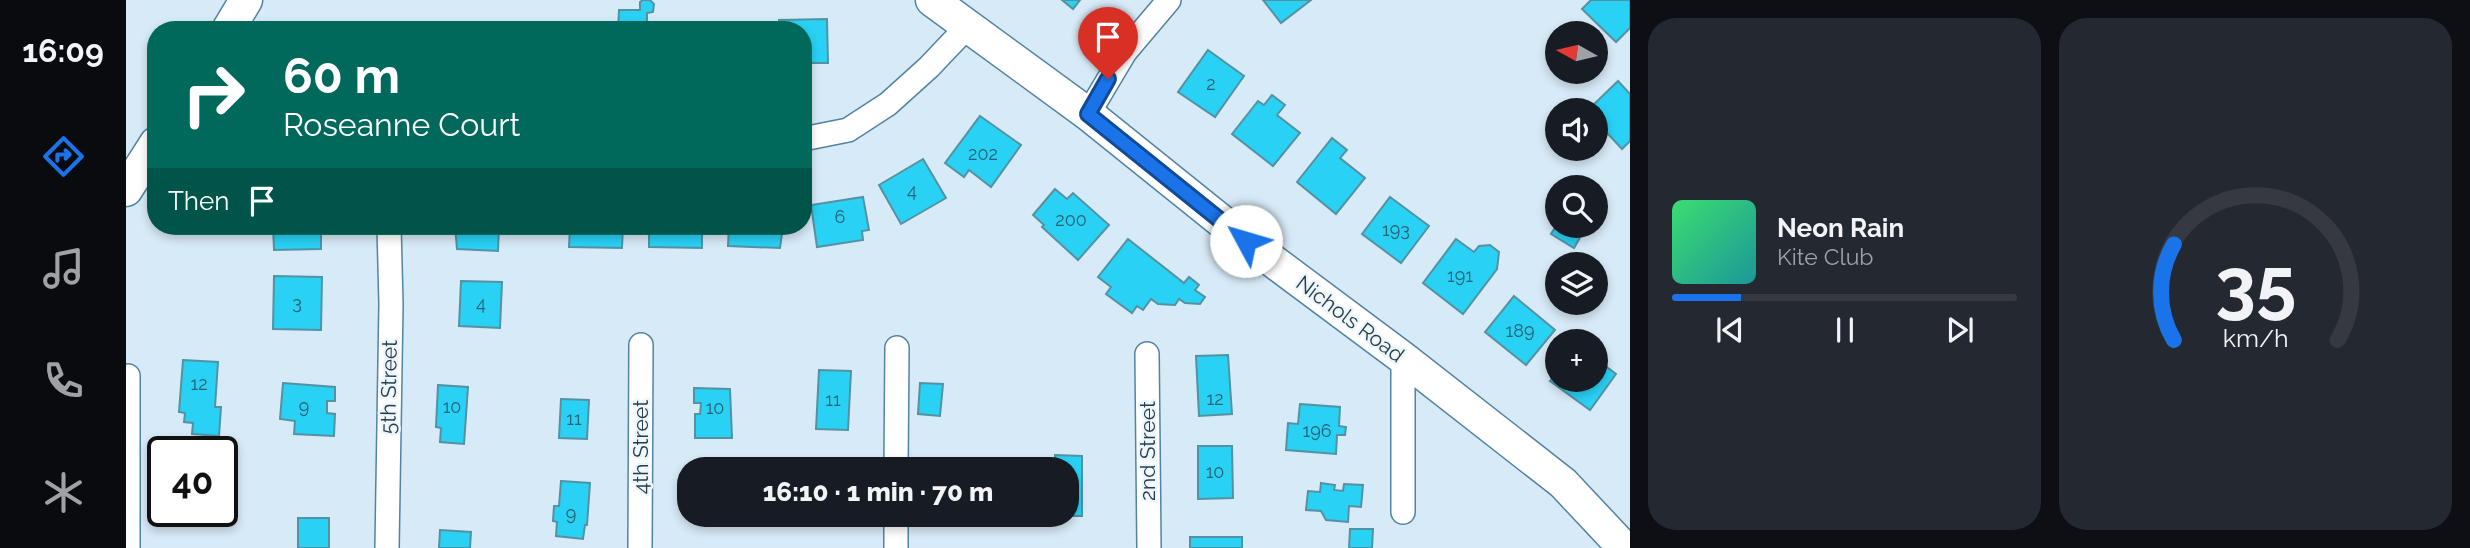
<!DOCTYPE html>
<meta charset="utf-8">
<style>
:root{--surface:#171b24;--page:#242831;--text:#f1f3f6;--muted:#9ea1a6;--line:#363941;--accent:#1a73e8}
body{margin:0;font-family:Raleway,sans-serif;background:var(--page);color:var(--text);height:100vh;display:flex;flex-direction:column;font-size:26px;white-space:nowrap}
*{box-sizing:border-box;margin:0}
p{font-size:23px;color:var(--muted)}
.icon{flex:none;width:38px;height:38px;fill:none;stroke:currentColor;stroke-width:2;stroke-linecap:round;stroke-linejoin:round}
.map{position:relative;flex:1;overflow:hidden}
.details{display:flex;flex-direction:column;gap:18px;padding:18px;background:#0d0f14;width:840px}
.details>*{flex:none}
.hud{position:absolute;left:21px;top:21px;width:665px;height:214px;border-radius:28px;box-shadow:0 4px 10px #0003;background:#00695c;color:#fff;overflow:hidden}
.needle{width:46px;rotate:278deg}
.tools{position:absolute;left:1419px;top:21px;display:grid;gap:14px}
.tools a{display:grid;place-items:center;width:63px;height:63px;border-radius:50%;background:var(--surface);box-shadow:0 4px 10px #0003;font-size:35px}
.speed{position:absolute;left:21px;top:436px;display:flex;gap:14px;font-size:35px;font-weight:700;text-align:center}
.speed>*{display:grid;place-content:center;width:91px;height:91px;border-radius:50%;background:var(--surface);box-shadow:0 4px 10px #0003;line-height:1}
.speed .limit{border:4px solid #111;border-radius:10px;background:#fff;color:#111}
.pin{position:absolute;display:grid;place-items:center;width:60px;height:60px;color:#fff;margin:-72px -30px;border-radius:50% 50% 50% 0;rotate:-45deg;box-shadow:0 0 7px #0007}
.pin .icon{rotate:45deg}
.me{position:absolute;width:77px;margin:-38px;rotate:309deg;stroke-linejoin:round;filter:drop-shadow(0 0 5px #0008)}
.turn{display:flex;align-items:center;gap:24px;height:147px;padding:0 21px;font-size:32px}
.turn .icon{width:91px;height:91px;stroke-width:2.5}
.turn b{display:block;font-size:49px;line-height:60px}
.then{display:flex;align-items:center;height:66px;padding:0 21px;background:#0003;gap:14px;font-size:26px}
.details .card{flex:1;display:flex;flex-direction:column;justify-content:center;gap:10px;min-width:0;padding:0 24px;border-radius:28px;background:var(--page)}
.details .dial{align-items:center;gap:0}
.dial svg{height:182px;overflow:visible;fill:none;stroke:var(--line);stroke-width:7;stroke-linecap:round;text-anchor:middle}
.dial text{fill:var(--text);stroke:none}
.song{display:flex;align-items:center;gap:21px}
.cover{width:84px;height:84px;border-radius:10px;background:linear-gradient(135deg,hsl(140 70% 55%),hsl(180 70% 35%))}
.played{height:7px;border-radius:4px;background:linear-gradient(90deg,var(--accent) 20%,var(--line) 20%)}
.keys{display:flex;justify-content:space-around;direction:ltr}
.details .tiles{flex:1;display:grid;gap:18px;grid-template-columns:repeat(2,1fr)}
.trip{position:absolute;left:551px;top:457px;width:402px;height:70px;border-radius:28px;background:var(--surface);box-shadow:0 4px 10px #0003;font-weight:800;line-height:70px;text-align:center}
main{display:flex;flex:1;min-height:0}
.tabs{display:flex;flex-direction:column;width:126px;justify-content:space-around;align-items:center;background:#090b0e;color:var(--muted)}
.tabs .icon{width:49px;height:49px}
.tabs .active{color:var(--accent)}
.tabs b{font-size:32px;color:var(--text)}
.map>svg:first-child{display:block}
.building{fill:#29d1f5;stroke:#5492a2;stroke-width:2}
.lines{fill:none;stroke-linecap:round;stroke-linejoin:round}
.street-casing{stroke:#5383a0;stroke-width:26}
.secondary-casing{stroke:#5383a0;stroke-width:35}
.street{stroke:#fff;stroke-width:23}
.secondary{stroke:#fff;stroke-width:32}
.route-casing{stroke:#114b97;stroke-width:18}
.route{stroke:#1a73e8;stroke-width:12}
.labels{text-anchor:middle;stroke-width:5;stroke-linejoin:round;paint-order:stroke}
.number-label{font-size:18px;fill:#286174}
.street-label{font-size:21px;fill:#273c49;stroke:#ecf6fc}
</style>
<main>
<nav class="tabs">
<b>16:09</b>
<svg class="icon active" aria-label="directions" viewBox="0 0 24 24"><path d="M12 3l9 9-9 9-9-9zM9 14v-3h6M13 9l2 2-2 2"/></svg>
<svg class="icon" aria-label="music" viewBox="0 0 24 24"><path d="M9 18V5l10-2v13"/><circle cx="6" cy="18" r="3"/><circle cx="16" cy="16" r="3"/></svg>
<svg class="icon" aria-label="phone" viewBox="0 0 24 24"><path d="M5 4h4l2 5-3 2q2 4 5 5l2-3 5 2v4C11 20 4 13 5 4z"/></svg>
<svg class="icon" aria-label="climate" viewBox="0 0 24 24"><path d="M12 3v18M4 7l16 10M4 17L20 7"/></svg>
</nav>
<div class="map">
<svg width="1504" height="548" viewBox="0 0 1504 548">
<rect width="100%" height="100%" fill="#d7eaf7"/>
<g class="building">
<path d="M517,0H524L528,4L527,12L521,13V25L546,27V30H492L493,10H514V2Z"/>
<path d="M936,0H954L947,9Z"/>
<path d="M1137,0H1185L1155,23Z"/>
<path d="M1465,0H1504V28L1490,42L1456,9Z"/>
<path d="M701,19L702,63H677V30H654L653,20Z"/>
<path d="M254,22L302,23V30H253Z"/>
<path d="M385,24V30H333V26Z"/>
<path d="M463,24V30H414V25Z"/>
<path d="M576,25L623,29V30H576Z"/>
<path d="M1082,50L1118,76L1089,117L1052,92Z"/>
<path d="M1492,81L1504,94V141L1496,149L1470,121V110H1462Z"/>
<path d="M1146,95L1159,105L1151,115L1174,133L1147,166L1106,134L1132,101L1138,105Z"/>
<path d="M854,116L895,145L865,187L843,170L838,177L819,163Z"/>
<path d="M1206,138L1221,150L1214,158L1239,178L1210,214L1171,182Z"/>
<path d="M797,159L820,198L775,224L753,185Z"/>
<path d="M929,189L941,199L947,193L983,225L952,260L916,227L918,225L907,215Z"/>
<path d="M737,197L743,230L736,231L737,240L691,247L685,205Z"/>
<path d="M1264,197L1303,226L1275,263L1236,234Z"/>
<path d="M1432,223V226H1443L1456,234L1448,248L1425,234Z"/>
<path d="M147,226H195V249L148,250Z"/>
<path d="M329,226H373L372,251L331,249Z"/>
<path d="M444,226H497L496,248L443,247Z"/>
<path d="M523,226H576V248L523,247Z"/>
<path d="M603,226H657L654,248L602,246Z"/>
<path d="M1002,239L1058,283L1063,277L1073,285L1069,290L1079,297L1074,304L1059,303L1053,299L1049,305L1032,304L1025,299L1017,310L1011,306L1006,313L980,294L985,287L972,277Z"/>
<path d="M1330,239L1348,252L1353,246L1364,245L1373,252L1371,269L1337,314L1297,283Z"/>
<path d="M148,276L196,277L195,330L147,329Z"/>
<path d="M335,281L376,282L374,328L333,326Z"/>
<path d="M1388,296L1429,330L1400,365L1359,332Z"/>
<path d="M1102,355L1106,414L1073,416L1070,356Z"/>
<path d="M1470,359L1490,374L1464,410L1424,381L1432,371V380H1470Z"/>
<path d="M57,360L92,362L89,407H95L93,436L66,434L67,423L58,422L59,413L53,412Z"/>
<path d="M693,370L725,371L722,430L690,429Z"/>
<path d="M157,383L209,387V401H201V413L209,414L208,436L168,434L169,421L154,419Z"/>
<path d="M794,383L817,384L814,416L792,414Z"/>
<path d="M312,385L342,387L338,444L314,442L315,428L310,427Z"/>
<path d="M568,388L604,389L606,438H569V414H574L575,403H568Z"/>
<path d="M435,399L463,400L461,439L433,438Z"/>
<path d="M1174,404L1214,407L1213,426L1220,427L1219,435H1211L1210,454L1160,450L1162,423L1172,424Z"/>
<path d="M1072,446H1106L1107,498L1072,499Z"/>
<path d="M929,455L956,456V516H912L942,514V469H925V467H929Z"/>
<path d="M688,464L709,465V469H688Z"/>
<path d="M435,481L464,483L461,525H459L457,539L430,536L431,522L427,521L428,506H433Z"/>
<path d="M1195,483L1209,485L1208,490L1217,491L1218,484L1237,485L1235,507L1223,506L1222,522L1200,520L1195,511L1180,510L1182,491L1194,492Z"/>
<path d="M57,511H89V519L57,518Z"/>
<path d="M840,514H867L866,525L841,526Z"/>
<rect x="172" y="518" width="31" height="30"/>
<path d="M1224,529H1247L1246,548H1223Z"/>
<path d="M314,530L345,532L344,548H313Z"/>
<rect x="1064" y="537" width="52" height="11"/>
</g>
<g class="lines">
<g class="street-casing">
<g id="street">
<path d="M962,114L999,52L1043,0"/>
<path d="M677,139L722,130L762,104L803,67L841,27"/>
<path d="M1021,354L1023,548"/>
<path d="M770,469L771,348"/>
<path d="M1277,512V358"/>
<path d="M2,548V376"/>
<path d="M261,548L265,304L263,226"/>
<path d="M514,548L515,345"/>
<path d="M770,548V514"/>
</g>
</g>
<g class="secondary-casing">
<g id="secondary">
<path d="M806,0L962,114L1120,241L1277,358L1437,483L1498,548"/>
<path d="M102,30L120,0"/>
<path d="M0,190L30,143"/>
</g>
</g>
<use href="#street" class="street"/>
<use href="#secondary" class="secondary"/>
</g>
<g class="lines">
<g class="route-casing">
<path id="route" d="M982,79L962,114L1120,241"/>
</g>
<use href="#route" class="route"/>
</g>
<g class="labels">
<g class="number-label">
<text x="1085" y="90">2</text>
<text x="857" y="160">202</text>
<text x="786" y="197">4</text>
<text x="714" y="223">6</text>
<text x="945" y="226">200</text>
<text x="1270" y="236">193</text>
<text x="1334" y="282">191</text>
<text x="171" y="309">3</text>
<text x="355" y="310">4</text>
<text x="1394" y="337">189</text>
<text x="73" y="390">12</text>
<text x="1089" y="405">12</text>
<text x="707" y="406">11</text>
<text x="178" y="413">9</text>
<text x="326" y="413">10</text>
<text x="589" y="414">10</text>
<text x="448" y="425">11</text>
<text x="1191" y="437">196</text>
<text x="1089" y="478">10</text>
<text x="445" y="520">9</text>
</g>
<g class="street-label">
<text transform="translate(1224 319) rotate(37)" y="7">Nichols Road</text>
<text transform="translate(263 387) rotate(-89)" y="7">5th Street</text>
<text transform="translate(515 447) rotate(-90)" y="7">4th Street</text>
<text transform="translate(1022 451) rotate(-90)" y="7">2nd Street</text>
</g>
</g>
</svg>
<div class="tools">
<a><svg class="needle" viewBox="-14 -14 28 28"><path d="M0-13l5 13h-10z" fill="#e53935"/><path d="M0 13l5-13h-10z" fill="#9ea1a6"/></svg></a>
<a><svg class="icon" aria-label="sound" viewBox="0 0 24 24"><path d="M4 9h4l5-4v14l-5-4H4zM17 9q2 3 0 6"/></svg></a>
<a><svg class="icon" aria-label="search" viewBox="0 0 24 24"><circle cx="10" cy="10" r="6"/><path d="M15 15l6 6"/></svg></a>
<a><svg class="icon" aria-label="layers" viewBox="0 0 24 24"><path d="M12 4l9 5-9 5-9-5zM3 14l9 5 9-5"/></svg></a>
<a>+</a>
</div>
<div class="speed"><div class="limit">40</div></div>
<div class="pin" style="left:982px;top:79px;background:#d93025"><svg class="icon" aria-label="arrive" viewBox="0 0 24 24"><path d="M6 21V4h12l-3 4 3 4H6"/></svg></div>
<svg class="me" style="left:1120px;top:241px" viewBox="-20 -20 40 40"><circle r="19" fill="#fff"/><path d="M0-13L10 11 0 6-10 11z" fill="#1a73e8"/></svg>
<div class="trip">16:10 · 1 min · 70 m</div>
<div class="hud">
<div class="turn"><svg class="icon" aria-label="right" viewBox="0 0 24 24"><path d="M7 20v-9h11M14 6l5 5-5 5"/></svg><div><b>60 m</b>Roseanne Court</div></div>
<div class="then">Then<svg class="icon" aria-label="arrive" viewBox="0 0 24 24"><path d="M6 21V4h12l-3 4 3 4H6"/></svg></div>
</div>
</div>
<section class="details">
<div class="tiles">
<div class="card">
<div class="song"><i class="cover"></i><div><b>Neon Rain</b><p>Kite Club</p></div></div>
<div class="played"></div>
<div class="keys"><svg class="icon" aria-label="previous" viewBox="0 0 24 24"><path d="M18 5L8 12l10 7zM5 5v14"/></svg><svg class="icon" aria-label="pause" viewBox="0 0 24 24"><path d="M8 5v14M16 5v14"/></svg><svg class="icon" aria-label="next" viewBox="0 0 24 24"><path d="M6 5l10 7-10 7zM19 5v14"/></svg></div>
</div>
<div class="card dial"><svg viewBox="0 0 100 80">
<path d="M14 69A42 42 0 1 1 86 69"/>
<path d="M14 69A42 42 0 0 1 14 27" stroke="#1a73e8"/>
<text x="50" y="56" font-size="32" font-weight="700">35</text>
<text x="50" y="72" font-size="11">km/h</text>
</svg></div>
</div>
</section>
</main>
